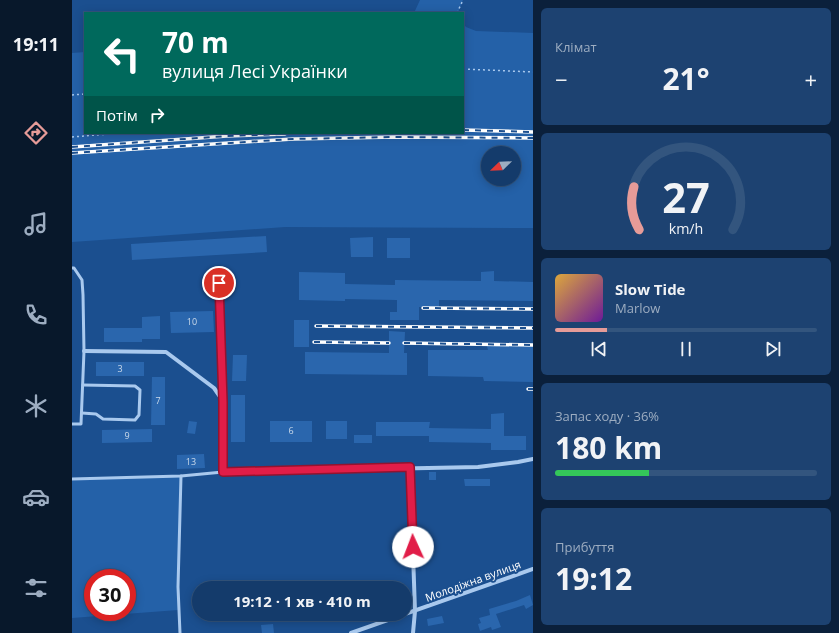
<!DOCTYPE html>
<html lang="uk">
<meta charset="utf-8">
<style>
:root{--surface:#143b6b;--page:#1d4271;--text:#f1f3f6;--muted:#9dadc1;--line:#33557e;--accent:#e69b98}
body{margin:0;font-family:"Open Sans",sans-serif;background:var(--page);color:var(--text);height:100vh;display:flex;flex-direction:column;font-size:15px;white-space:nowrap}
*{box-sizing:border-box;margin:0}
p{font-size:13px;color:var(--muted)}
.icon{flex:none;width:22px;height:22px;fill:none;stroke:currentColor;stroke-width:2;stroke-linecap:round;stroke-linejoin:round}
.map{position:relative;flex:1;overflow:hidden}
.panel{display:flex;flex-direction:column;gap:8px;padding:8px;background:#0b203b;width:306px}
.panel>*{flex:none}
.banner{position:absolute;left:12px;top:12px;width:380px;height:122px;border-radius:0px;box-shadow:0 2px 10px #0003,0 0 0 1px var(--line);background:#00695c;color:#fff;overflow:hidden}
.needle{width:26px;rotate:247deg}
.tools{position:absolute;left:409px;top:146px;display:grid;gap:8px}
.tools a{display:grid;place-items:center;width:40px;height:40px;border-radius:50%;background:var(--surface);box-shadow:0 2px 10px #0003,0 0 0 1px var(--line);font-size:20px}
.speed{position:absolute;left:12px;top:569px;display:flex;gap:8px;font-size:20px;font-weight:700;text-align:center}
.speed>*{display:grid;place-content:center;width:52px;height:52px;border-radius:50%;background:var(--surface);box-shadow:0 2px 10px #0003,0 0 0 1px var(--line);line-height:1}
.speed .limit{border:6px solid #d22;background:#fff;color:#111}
.pin{position:absolute;display:grid;place-items:center;width:34px;height:34px;color:#fff;margin:-17px;border:2px solid #fff;border-radius:50%;box-shadow:0 1px 4px #0007}
.me{position:absolute;width:44px;margin:-22px;rotate:358deg;stroke-linejoin:round;filter:drop-shadow(0 0 3px #0008)}
.turn{display:flex;align-items:center;gap:14px;height:84px;padding:0 12px;font-size:18px}
.turn .icon{width:52px;height:52px;stroke-width:2.5}
.turn b{display:block;font-size:28px;line-height:34px}
.then{display:flex;align-items:center;height:38px;padding:0 12px;background:#0003;gap:8px;font-size:15px}
.big{font-size:30px;font-weight:700;line-height:1.1}
.panel .tile{flex:1;display:flex;flex-direction:column;justify-content:center;gap:6px;min-width:0;padding:0 14px;border-radius:6px;background:var(--page)}
.panel .dial{align-items:center;gap:0}
.dial svg{height:104px;overflow:visible;fill:none;stroke:var(--line);stroke-width:7;stroke-linecap:round;text-anchor:middle}
.dial text{fill:var(--text);stroke:none}
.song{display:flex;align-items:center;gap:12px}
.cover{width:48px;height:48px;border-radius:6px;background:linear-gradient(135deg,hsl(40 70% 55%),hsl(280 70% 35%))}
.played{height:4px;border-radius:2px;background:linear-gradient(90deg,var(--accent) 20%,var(--line) 20%)}
.keys{display:flex;justify-content:space-around;direction:ltr}
.heat{display:flex;justify-content:space-between;align-items:center;font-size:22px;direction:ltr}
.charge{height:6px;border-radius:3px;background:linear-gradient(90deg,#34c759 36%,var(--line) 0)}
.trip{position:absolute;left:120px;top:581px;width:220px;height:40px;border-radius:20px;background:var(--surface);box-shadow:0 2px 10px #0003,0 0 0 1px var(--line);font-weight:700;line-height:40px;text-align:center}
main{display:flex;flex:1;min-height:0}
.tab-bar{display:flex;flex-direction:column;width:72px;justify-content:space-around;align-items:center;background:#08182b;color:var(--muted)}
.tab-bar .icon{width:28px;height:28px}
.tab-bar .active{color:var(--accent)}
.tab-bar b{font-size:18px;color:var(--text)}
.map>svg:first-child{display:block}
.green{fill:#2461a8;fill-rule:evenodd}
.building{fill:#2a66ad}
.lines{fill:none;stroke-linecap:round;stroke-linejoin:round}
.path{stroke:#a9c9ee;stroke-width:1.5;stroke-dasharray:2 3;stroke-linecap:butt}
.service{stroke:#a9c9ee;stroke-width:3}
.minor{stroke:#a9c9ee;stroke-width:4}
.rail-casing{stroke:#fff;stroke-width:3.5}
.rail{stroke:#1b4f8f;stroke-width:2;stroke-dasharray:6;stroke-linecap:butt}
.route-casing{stroke:#92132f;stroke-width:10}
.route{stroke:#e11d48;stroke-width:7}
.labels{text-anchor:middle;stroke-width:4;stroke-linejoin:round;paint-order:stroke}
.number-label{font-size:9px;fill:#cad9ea}
.street-label{font-size:11px;fill:#fff;stroke:#1b4f8f}
</style>
<main>
<nav class="tab-bar">
<b>19:11</b>
<svg class="icon active" aria-label="directions" viewBox="0 0 24 24"><path d="M12 3l9 9-9 9-9-9zM9 14v-3h6M13 9l2 2-2 2"/></svg>
<svg class="icon" aria-label="music" viewBox="0 0 24 24"><path d="M9 18V5l10-2v13"/><circle cx="6" cy="18" r="3"/><circle cx="16" cy="16" r="3"/></svg>
<svg class="icon" aria-label="phone" viewBox="0 0 24 24"><path d="M5 4h4l2 5-3 2q2 4 5 5l2-3 5 2v4C11 20 4 13 5 4z"/></svg>
<svg class="icon" aria-label="climate" viewBox="0 0 24 24"><path d="M12 3v18M4 7l16 10M4 17L20 7"/></svg>
<svg class="icon" aria-label="car" viewBox="0 0 24 24"><path d="M5 17H2v-5l4-1 3-4h7l3 4 3 1v5h-3M9 17h6M6 11h13"/><circle cx="7" cy="17" r="2"/><circle cx="17" cy="17" r="2"/></svg>
<svg class="icon" aria-label="filters" viewBox="0 0 24 24"><path d="M4 7h16M4 17h16"/><circle cx="9" cy="7" r="2"/><circle cx="15" cy="17" r="2"/></svg>
</nav>
<div class="map">
<svg width="461" height="633" viewBox="0 0 461 633">
<rect width="100%" height="100%" fill="#1b4f8f"/>
<g class="green">
<path d="M348,0H391L387,10V13H342Z"/>
<path d="M391,23L394,27L404,31L461,33V228L213,227L0,242V53L13,52V133H391ZM416,153H442V179H416Z"/>
<path d="M109,476L106,610L0,618V479ZM21,578H55V612H21Z"/>
</g>
<g class="building">
<path d="M194,236L195,252L60,260L59,244Z"/>
<path d="M301,237V257H279L278,238Z"/>
<rect x="315" y="238" width="23" height="20"/>
<path d="M422,271V281L461,282V301L367,300V307H347V320H318V312H325V300L273,299V301L227,300V272L273,273V284L323,285V280L409,281V272Z"/>
<path d="M141,311L142,332L99,333L98,312Z"/>
<path d="M88,316V339H70V342H32V328H70V317Z"/>
<rect x="222" y="320" width="15" height="27"/>
<path d="M317,331L333,332L332,353H335V375L233,374V352L317,353Z"/>
<path d="M415,346H461V382L412,381L411,377L356,376V350H416Z"/>
<path d="M161,355H175L174,381H160Z"/>
<rect x="24" y="362" width="48" height="14"/>
<path d="M80,377H93V425H79Z"/>
<rect x="159" y="395" width="14" height="47"/>
<path d="M432,413V436H454V450H419V443L357,442V436H304V422H358L357,428L419,429V414Z"/>
<path d="M117,421L125,422L123,434L115,433Z"/>
<rect x="198" y="421" width="42" height="21"/>
<rect x="254" y="421" width="21" height="18"/>
<path d="M80,429V442L30,443V430Z"/>
<rect x="282" y="435" width="18" height="8"/>
<path d="M132,454L133,468L105,469V455Z"/>
<rect x="357" y="472" width="7" height="8"/>
<path d="M392,479H418V486H393Z"/>
<path d="M458,595L461,605L454,609L452,605L424,614L429,627L420,630L419,627L408,631L406,624L409,623L407,618L418,615L417,609L444,601Z"/>
<path d="M370,616L372,623L356,626L355,619Z"/>
<path d="M201,624L202,633H190L189,625Z"/>
</g>
<g class="lines">
<g class="path">
<path d="M385,13L391,0"/>
<path d="M391,69L461,72"/>
<path d="M0,95L13,94"/>
<path d="M0,137L49,133"/>
</g>
<g class="service">
<path d="M0,268H2L10,280L11,295L12,351L9,424H0"/>
<path d="M147,283L151,400"/>
<path d="M10,413L24,414L31,419L63,420L67,415L68,390L63,386L11,385"/>
<path d="M0,479L109,476L151,472"/>
<path d="M108,633L106,587L109,476"/>
</g>
<g class="minor">
<path d="M12,351L94,352L142,388L151,401V472L406,467L446,462L461,459"/>
<path d="M338,467L343,611L341,633"/>
<path d="M279,633L461,569"/>
</g>
<g class="rail-casing">
<g id="rail">
<path d="M391,130L461,132"/>
<path d="M0,147L155,136L213,134"/>
<path d="M0,153L221,139L323,137L461,138"/>
<path d="M351,308L461,309"/>
<path d="M244,326L461,328"/>
<path d="M242,342L317,343"/>
<path d="M332,343L461,345"/>
<path d="M456,389H461"/>
</g>
</g>
<use href="#rail" class="rail"/>
</g>
<g class="lines">
<g class="route-casing">
<path id="route" d="M147,283L151,402V472L338,467L341,547"/>
</g>
<use href="#route" class="route"/>
</g>
<g class="labels">
<g class="number-label">
<text x="120" y="325">10</text>
<text x="48" y="372">3</text>
<text x="86" y="404">7</text>
<text x="219" y="434">6</text>
<text x="55" y="439">9</text>
<text x="119" y="465">13</text>
</g>
<g class="street-label">
<text transform="translate(401 581) rotate(-20)" y="4">Молодіжна вулиця</text>
</g>
</g>
</svg>
<div class="tools">
<a><svg class="needle" viewBox="-14 -14 28 28"><path d="M0-13l5 13h-10z" fill="#e53935"/><path d="M0 13l5-13h-10z" fill="#9dadc1"/></svg></a>
</div>
<div class="speed"><div class="limit">30</div></div>
<div class="pin" style="left:147px;top:283px;background:#d93025"><svg class="icon" aria-label="arrive" viewBox="0 0 24 24"><path d="M6 21V4h12l-3 4 3 4H6"/></svg></div>
<svg class="me" style="left:341px;top:547px" viewBox="-20 -20 40 40"><circle r="19" fill="#fff"/><path d="M0-13L10 11 0 6-10 11z" fill="#e11d48"/></svg>
<div class="trip">19:12 · 1 хв · 410 m</div>
<div class="banner">
<div class="turn"><svg class="icon" aria-label="left" viewBox="0 0 24 24"><path d="M17 20v-9H6M10 6l-5 5 5 5"/></svg><div><b>70 m</b>вулиця Лесі Українки</div></div>
<div class="then">Потім<svg class="icon" aria-label="right" viewBox="0 0 24 24"><path d="M7 20v-9h11M14 6l5 5-5 5"/></svg></div>
</div>
</div>
<section class="panel">
<div class="tile"><p>Клімат</p>
<div class="heat"><a>−</a><b class="big">21°</b><a>+</a></div>
</div>
<div class="tile dial"><svg viewBox="0 0 100 80">
<path d="M14 69A42 42 0 1 1 86 69"/>
<path d="M14 69A42 42 0 0 1 10 36" stroke="#e69b98"/>
<text x="50" y="56" font-size="32" font-weight="700">27</text>
<text x="50" y="72" font-size="11">km/h</text>
</svg></div>
<div class="tile">
<div class="song"><i class="cover"></i><div><b>Slow Tide</b><p>Marlow</p></div></div>
<div class="played"></div>
<div class="keys"><svg class="icon" aria-label="previous" viewBox="0 0 24 24"><path d="M18 5L8 12l10 7zM5 5v14"/></svg><svg class="icon" aria-label="pause" viewBox="0 0 24 24"><path d="M8 5v14M16 5v14"/></svg><svg class="icon" aria-label="next" viewBox="0 0 24 24"><path d="M6 5l10 7-10 7zM19 5v14"/></svg></div>
</div>
<div class="tile"><p>Запас ходу · 36%</p><b class="big">180 km</b><div class="charge"></div></div>
<div class="tile"><p>Прибуття</p><b class="big">19:12</b></div>
</section>
</main>
